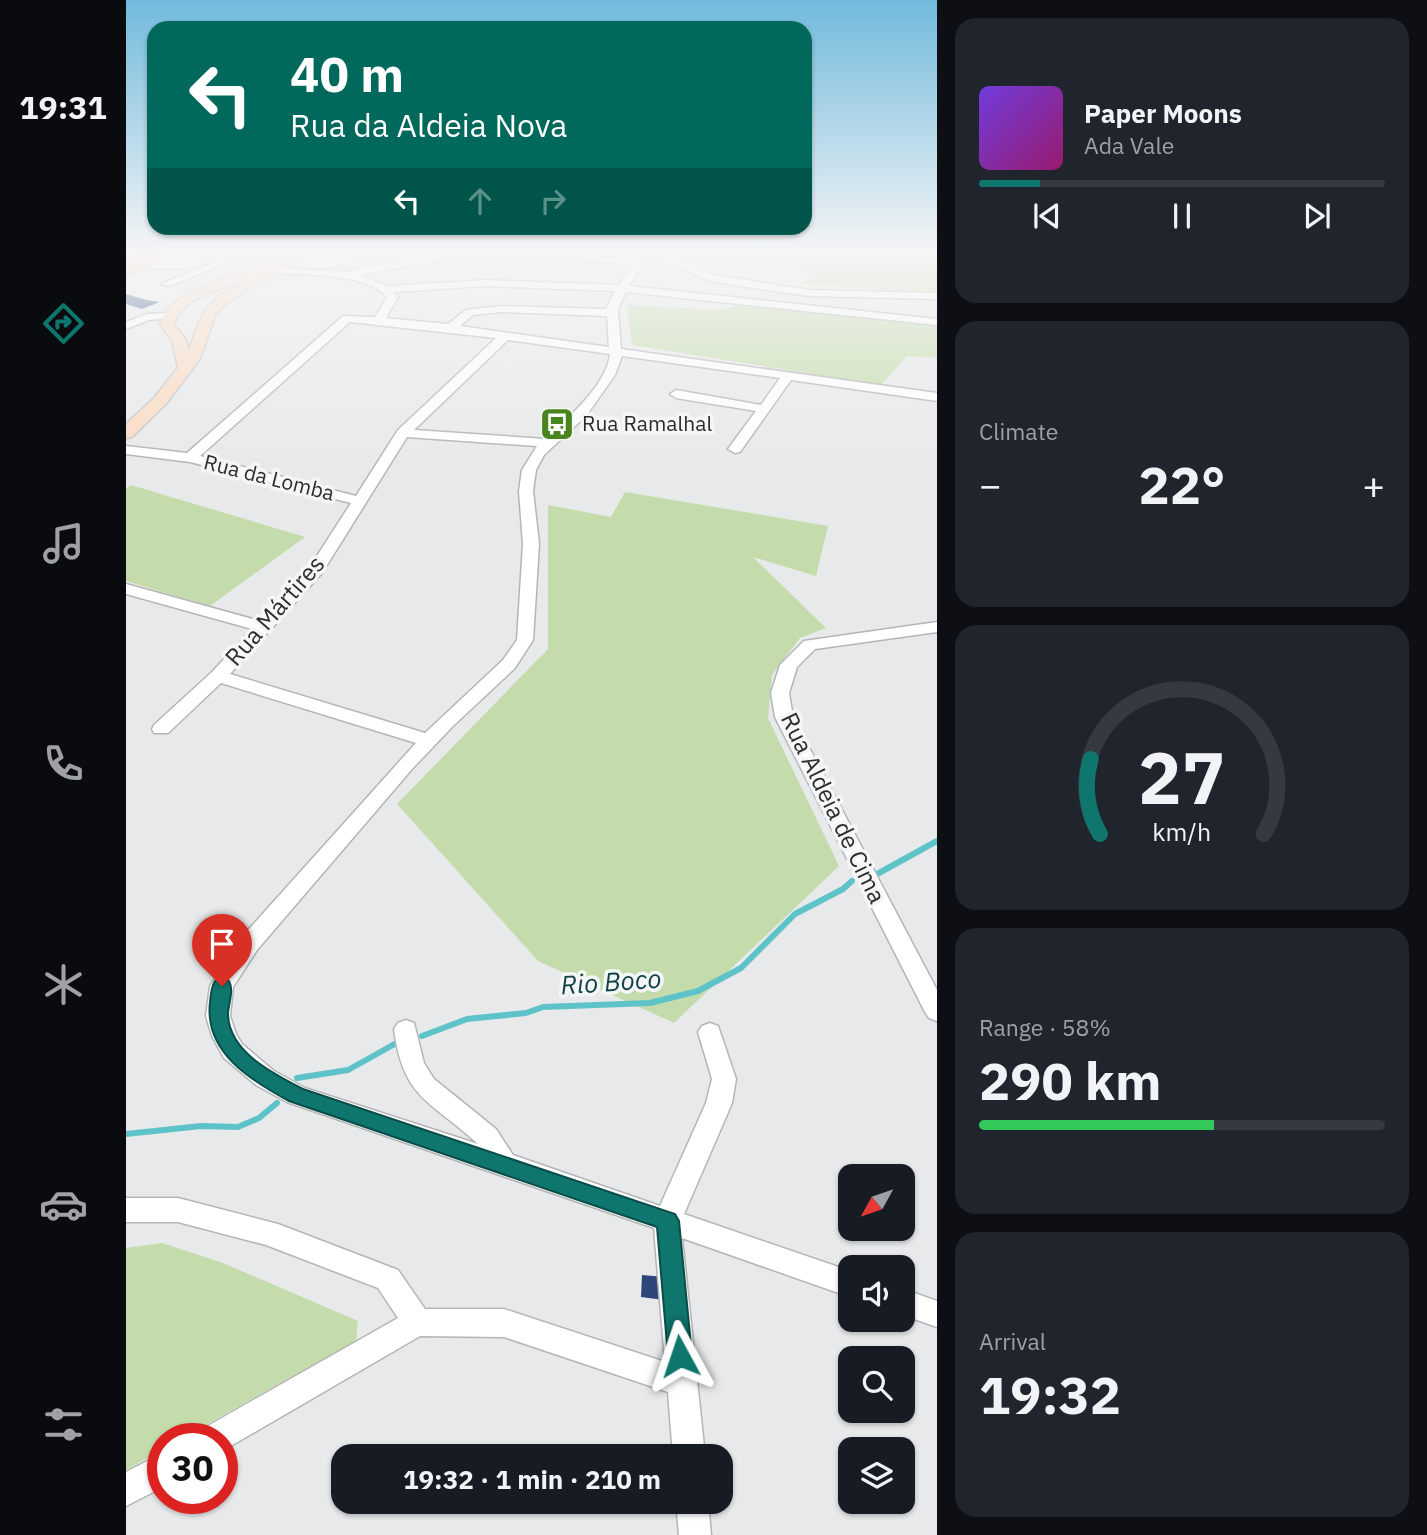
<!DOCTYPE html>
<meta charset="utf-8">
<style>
:root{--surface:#171b24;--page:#20242c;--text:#f1f3f6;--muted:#9ea1a6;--line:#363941;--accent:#0f766e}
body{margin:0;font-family:"IBM Plex Sans",sans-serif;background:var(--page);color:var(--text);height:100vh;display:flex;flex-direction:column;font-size:26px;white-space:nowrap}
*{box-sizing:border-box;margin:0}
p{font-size:23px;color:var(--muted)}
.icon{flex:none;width:38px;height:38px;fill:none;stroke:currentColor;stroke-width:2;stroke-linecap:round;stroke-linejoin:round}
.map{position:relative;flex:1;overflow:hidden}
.details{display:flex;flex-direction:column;gap:18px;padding:18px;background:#0d0f14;width:490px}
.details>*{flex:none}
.hud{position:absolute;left:21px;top:21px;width:665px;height:214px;border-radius:21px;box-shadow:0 2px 5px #0004;background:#00695c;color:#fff;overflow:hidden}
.needle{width:46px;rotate:230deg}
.fabs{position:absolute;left:712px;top:1164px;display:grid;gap:14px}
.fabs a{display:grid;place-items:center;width:77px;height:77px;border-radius:14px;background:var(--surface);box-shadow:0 2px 5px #0004;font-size:35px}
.speed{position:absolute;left:21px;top:1423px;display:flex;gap:14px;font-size:35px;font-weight:700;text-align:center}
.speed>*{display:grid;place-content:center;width:91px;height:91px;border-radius:50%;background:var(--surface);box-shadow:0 2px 5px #0004;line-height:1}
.speed .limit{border:10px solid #d22;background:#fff;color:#111}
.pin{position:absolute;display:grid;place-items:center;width:60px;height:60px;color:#fff;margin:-72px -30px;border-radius:50% 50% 50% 0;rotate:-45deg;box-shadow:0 0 7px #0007}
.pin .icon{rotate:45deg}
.me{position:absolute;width:77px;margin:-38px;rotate:355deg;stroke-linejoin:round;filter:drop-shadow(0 0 5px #0008)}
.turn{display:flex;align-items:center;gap:24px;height:147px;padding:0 28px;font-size:32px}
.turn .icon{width:91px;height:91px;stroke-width:2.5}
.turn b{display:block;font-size:49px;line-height:60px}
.lanes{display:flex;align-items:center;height:66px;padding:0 28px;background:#0003;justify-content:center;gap:35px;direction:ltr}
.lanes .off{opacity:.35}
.big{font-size:52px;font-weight:700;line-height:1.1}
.details .tile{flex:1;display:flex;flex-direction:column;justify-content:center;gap:10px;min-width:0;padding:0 24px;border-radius:21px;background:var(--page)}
.details .dial{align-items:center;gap:0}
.dial svg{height:182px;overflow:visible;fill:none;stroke:var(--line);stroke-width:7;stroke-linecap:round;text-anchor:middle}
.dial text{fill:var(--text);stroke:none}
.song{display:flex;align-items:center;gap:21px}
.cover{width:84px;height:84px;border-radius:10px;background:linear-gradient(135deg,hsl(260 70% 55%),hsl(320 70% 35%))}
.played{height:7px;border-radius:4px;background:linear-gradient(90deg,var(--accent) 15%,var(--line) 15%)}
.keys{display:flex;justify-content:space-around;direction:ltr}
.heat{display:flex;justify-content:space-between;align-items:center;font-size:38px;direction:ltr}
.charge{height:10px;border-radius:5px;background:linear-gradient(90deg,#34c759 58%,var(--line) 0)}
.trip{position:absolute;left:205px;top:1444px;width:402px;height:70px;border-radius:21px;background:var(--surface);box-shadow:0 2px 5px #0004;font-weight:700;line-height:70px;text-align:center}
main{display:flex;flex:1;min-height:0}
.dock{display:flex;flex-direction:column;width:126px;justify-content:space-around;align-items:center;background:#090b0e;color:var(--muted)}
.dock .icon{width:49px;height:49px}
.dock .current{color:var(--accent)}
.dock b{font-size:32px;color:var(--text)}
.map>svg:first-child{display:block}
.green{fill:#c4dcab}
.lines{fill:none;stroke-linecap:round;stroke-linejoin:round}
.stream{stroke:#5ec3c9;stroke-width:6}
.building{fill:#2d457a}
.minor-casing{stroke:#b4b5b6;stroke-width:3}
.major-casing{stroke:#c4c4c4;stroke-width:3}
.highway-casing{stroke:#c4c4c4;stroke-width:2}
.minor{fill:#fff;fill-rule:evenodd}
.major{fill:#fadbc2;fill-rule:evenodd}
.highway{fill:#f6c399;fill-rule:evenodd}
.highway-bridge-casing{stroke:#c4c4c4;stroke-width:19;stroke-linecap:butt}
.highway-bridge{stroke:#f6c399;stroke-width:18}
.route{fill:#0f766e;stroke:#0a4d48;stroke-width:2}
.labels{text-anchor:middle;stroke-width:7;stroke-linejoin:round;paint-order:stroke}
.far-poi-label{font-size:21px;fill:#2d2d2e;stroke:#f5f6f7;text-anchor:start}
.far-street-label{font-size:21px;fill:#2d2d2e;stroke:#f5f6f7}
.street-label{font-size:24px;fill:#2d2d2e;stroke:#f5f6f7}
.water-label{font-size:26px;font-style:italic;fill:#144346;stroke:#f5f6f7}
</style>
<main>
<nav class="dock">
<b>19:31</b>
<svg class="icon current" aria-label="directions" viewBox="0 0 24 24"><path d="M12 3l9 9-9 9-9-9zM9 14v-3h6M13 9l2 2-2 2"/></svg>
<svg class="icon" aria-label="music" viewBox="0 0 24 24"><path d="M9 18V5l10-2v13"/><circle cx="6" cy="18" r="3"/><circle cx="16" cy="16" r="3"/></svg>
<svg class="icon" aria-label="phone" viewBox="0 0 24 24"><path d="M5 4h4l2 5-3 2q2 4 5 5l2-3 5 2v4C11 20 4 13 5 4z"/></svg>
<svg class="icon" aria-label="climate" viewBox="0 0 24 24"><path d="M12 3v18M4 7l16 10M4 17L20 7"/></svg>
<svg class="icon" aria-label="car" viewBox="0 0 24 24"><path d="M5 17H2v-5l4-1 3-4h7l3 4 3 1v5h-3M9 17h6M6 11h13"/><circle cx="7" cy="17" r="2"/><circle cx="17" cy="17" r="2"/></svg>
<svg class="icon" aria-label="filters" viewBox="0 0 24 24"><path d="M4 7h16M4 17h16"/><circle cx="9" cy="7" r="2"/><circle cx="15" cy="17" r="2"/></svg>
</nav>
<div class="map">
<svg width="811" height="1535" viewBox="0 0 811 1535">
<rect width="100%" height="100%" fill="#e8e9ea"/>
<g class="green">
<path d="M742,249H811V292L671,284L683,279L667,253L685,251L694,260L740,253Z"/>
<path d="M617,303L811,326V358L781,356L755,385L506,345L501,305L596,310Z"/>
<path d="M5,485L179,537L84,606L0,581V489Z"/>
<path d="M499,492L702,526L690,576L627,557L700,628L674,638L646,675L642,718L713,866L548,1023L412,961L271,804L422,649V505L485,517Z"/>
<path d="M36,1243L97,1263L232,1321L230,1341L56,1438H37V1449L0,1470V1248Z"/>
</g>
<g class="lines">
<g class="stream">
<path d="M753,873L811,841"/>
<path d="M296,1036L341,1019L400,1013L417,1007L524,1003L572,991L615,968L669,914L717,889L726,881"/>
<path d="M171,1078L222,1070L274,1041"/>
<path d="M0,1134L75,1126L112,1127L133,1118L151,1103"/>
</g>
</g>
<g class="building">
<path d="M0,294L20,300L34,302L16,309L0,304Z"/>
<path d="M516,1275L539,1277L538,1300L515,1297Z"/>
</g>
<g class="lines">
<g class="minor-casing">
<g id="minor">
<path d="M120,249H133L44,286L35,284Z"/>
<path d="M197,249H222L236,253C219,268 199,270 177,267L173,263H163L158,260C168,254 183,257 197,249ZM206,252L221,255L209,260L196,258Z"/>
<path d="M344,249L508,258L507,249H517L519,261L503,286L811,319V325L500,292L492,309L495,349L811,393V401L665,380L614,452L609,453L602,449L630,411L550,398L544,394L550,390L635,405L654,378L496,356L489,375L460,416L418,455L410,470L407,491L413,544L407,640L389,668L327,726L286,769L131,950L107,987L104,1016L110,1034L116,1044L148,1071L179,1088L352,1144C306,1101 277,1100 268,1029L272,1023L280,1020L288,1023L298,1063L308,1079L370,1129L387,1155L534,1206L580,1103L586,1079L572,1032L576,1026L584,1023L592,1026L610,1079L606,1103L558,1214L724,1271V1297L556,1238L579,1456H547L542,1392L378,1337L294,1336L96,1451V1438H76L80,1427L272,1318L252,1288L140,1245L52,1222H0V1198H52L152,1224L272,1270L299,1309H378L539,1362L528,1228L161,1102L130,1085L98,1058L86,1036L80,1016L84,986L115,938L290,743L95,683L42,733H28L26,729L28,725L86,672L126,629L0,594V584L134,621L184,567L225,503L64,462L0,454V446L61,453L217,316L249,317L261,297C239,272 176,275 144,273L139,270L140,268L222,272L236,267ZM344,255L507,264L493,285L359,280L261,286L233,275ZM359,286L489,291L480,309L375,306L340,310L322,324L260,318L272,297L268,292ZM375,312L481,316L483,347L334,326L347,315ZM224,322L370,338L272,430L230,496L74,456ZM382,340L484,354C481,385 441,419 419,439L288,430ZM281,437L411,446L396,470L393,491L397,544L391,640L377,660L299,733L104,674L196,573Z"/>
<path d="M553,249H571L548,256L589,275L683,290L811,293V299L683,296L607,285L582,280L527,256Z"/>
<path d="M74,259L79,262L78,264C61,268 30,273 15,264C25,258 60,261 74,259Z"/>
<path d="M42,313L46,314V318L23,320L0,329V322L21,314Z"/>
<path d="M811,622V632L689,649L671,667L663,693L667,717L811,990V1021L803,1018L799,1012L649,717L645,693L654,665L678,641Z"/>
<path d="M777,1289L811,1301V1327L777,1315Z"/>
<path d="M37,1453V1487L0,1506V1472Z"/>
<path d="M550,1502H582L585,1535H553Z"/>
</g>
</g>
<g class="major-casing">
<path id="major" d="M176,249H191L103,301L89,315L74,359L40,404L6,437L0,438V424L28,398L52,368L46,340L34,324C48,286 97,281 131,269C146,264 161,257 176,249ZM118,282C79,303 76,310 63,351L60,340L48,324C58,297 93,289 118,282Z"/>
</g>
<g class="highway-casing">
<path id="highway" d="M27,249H45L27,262H15L13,259Z"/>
</g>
<use href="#minor" class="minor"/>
<use href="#major" class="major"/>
<use href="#highway" class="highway"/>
<g class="highway-bridge-casing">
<path id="highway-bridge" d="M0,269L21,259"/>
</g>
<use href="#highway-bridge" class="highway-bridge"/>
</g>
<linearGradient id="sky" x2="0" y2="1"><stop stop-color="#71badc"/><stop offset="0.54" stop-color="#f5f5f6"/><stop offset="1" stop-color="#f5f5f6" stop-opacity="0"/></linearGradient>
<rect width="811" height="464" fill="url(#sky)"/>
<path class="route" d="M96,979L103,981C108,990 103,1002 102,1013C102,1052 148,1074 177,1089L549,1214L553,1221L566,1356L563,1364L554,1367L545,1364L542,1356L531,1227L163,1101C124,1080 78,1052 84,1002C85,994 85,987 89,981Z"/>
<defs>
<g id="bus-square" transform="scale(1.75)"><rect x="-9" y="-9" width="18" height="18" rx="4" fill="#49841f" stroke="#f5f6f7"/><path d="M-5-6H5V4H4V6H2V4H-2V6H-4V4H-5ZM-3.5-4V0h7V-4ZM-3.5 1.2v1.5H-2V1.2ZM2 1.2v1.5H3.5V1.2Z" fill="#fff"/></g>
</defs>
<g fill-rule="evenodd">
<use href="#bus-square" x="431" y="424"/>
</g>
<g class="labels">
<g class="far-poi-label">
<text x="456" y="431">Rua Ramalhal</text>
</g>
<g class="far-street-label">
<text transform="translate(143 478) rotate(14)" y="7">Rua da Lomba</text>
</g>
<g class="street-label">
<text transform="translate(149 611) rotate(-49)" y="8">Rua Mártires</text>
<text transform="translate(707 808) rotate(64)" y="8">Rua Aldeia de Cima</text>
</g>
<g class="water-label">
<text transform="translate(485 982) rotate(-4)" y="9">Rio Boco</text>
</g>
</g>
</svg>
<div class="fabs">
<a><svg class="needle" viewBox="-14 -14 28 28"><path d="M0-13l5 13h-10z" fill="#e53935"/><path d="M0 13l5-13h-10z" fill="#9ea1a6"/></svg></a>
<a><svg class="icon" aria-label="sound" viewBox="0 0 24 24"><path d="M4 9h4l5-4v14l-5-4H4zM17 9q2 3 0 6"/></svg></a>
<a><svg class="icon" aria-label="search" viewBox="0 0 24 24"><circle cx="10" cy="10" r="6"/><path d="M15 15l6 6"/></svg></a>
<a><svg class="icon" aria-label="layers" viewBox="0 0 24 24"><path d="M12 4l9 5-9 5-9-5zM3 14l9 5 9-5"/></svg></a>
</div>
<div class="speed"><div class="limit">30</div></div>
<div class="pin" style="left:96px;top:986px;background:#d93025"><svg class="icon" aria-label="arrive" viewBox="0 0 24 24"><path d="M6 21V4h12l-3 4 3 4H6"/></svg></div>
<svg class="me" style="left:554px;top:1356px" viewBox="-20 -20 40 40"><path d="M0-17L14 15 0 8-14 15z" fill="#0f766e" stroke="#fff" stroke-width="4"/></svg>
<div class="trip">19:32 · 1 min · 210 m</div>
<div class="hud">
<div class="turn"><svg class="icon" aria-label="left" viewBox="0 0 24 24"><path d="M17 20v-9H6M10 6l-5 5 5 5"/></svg><div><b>40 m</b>Rua da Aldeia Nova</div></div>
<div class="lanes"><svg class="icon" aria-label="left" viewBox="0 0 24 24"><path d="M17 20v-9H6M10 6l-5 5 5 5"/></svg><svg class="icon off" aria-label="ahead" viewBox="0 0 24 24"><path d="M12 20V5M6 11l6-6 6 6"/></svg><svg class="icon off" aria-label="right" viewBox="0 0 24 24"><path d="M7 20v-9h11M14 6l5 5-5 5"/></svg></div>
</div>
</div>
<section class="details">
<div class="tile">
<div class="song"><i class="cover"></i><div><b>Paper Moons</b><p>Ada Vale</p></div></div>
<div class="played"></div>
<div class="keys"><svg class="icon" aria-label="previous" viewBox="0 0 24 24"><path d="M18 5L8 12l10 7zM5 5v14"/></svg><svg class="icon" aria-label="pause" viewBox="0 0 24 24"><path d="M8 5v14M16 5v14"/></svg><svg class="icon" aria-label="next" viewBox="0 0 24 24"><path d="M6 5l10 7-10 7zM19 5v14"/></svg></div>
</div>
<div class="tile"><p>Climate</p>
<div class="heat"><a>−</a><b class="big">22°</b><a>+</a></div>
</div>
<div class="tile dial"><svg viewBox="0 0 100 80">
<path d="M14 69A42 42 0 1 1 86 69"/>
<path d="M14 69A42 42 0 0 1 10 36" stroke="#0f766e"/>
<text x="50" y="56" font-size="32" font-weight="700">27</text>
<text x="50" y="72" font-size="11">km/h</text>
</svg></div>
<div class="tile"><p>Range · 58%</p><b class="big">290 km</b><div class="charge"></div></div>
<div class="tile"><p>Arrival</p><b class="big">19:32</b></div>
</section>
</main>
